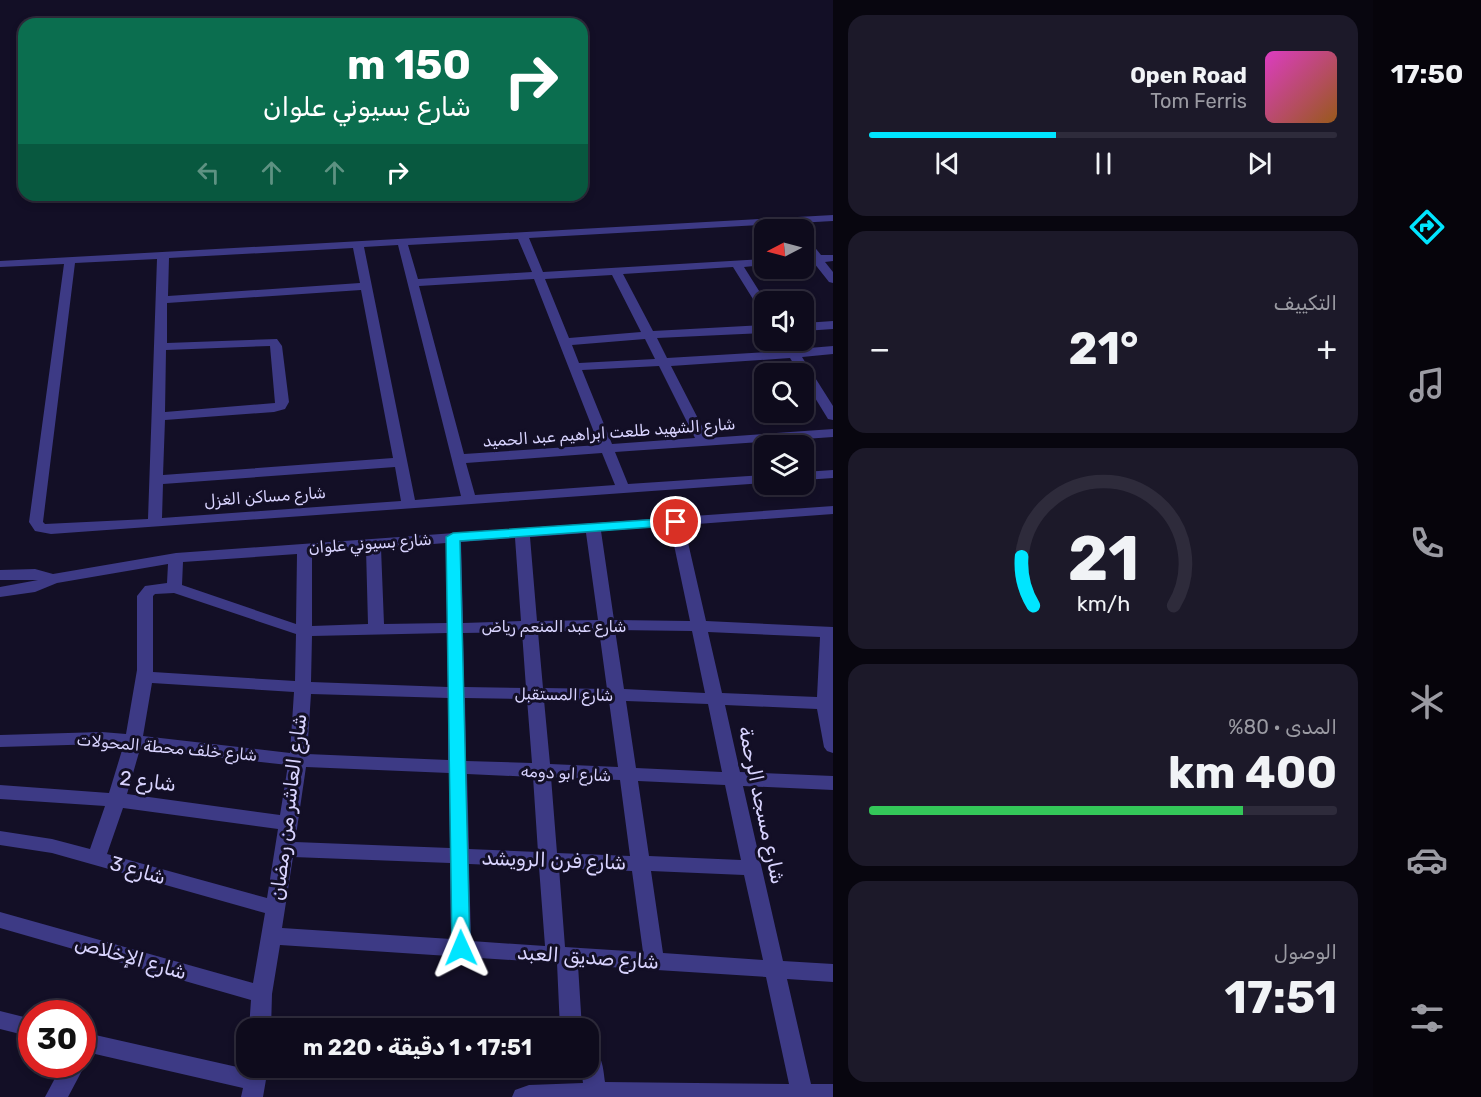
<!DOCTYPE html>
<html lang="ar">
<meta charset="utf-8">
<style>
:root{--surface:#0e0b1c;--page:#1c1929;--text:#f1f3f6;--muted:#9b9ba3;--line:#2e2b3b;--accent:#00e5ff}
body{margin:0;font-family:Rubik,Vazirmatn,sans-serif;background:var(--page);color:var(--text);direction:rtl;height:100vh;display:flex;flex-direction:column;font-size:22px;white-space:nowrap}
*{box-sizing:border-box;margin:0}
p{font-size:20px;color:var(--muted)}
.icon{flex:none;width:33px;height:33px;fill:none;stroke:currentColor;stroke-width:2;stroke-linecap:round;stroke-linejoin:round}
.map{position:relative;flex:1;overflow:hidden;direction:ltr}
.drawer{display:flex;flex-direction:column;gap:15px;padding:15px;background:#08060f;width:540px}
.drawer>*{flex:none}
.banner{position:absolute;left:18px;top:18px;width:570px;height:183px;border-radius:18px;box-shadow:0 3px 9px #0003,0 0 0 2px var(--line);direction:rtl;background:#0b6e4f;color:#fff;overflow:hidden}
.needle{width:39px;rotate:264deg}
.controls{position:absolute;left:754px;top:219px;display:grid;gap:12px}
.controls a{display:grid;place-items:center;width:60px;height:60px;border-radius:12px;background:var(--surface);box-shadow:0 3px 9px #0003,0 0 0 2px var(--line);font-size:30px}
.speed{position:absolute;left:18px;top:1000px;display:flex;gap:12px;font-size:30px;font-weight:700;text-align:center}
.speed>*{display:grid;place-content:center;width:78px;height:78px;border-radius:50%;background:var(--surface);box-shadow:0 3px 9px #0003,0 0 0 2px var(--line);line-height:1}
.speed .limit{border:9px solid #d22;background:#fff;color:#111}
.pin{position:absolute;display:grid;place-items:center;width:51px;height:51px;color:#fff;margin:-26px;border:3px solid #fff;border-radius:50%;box-shadow:0 2px 6px #0007}
.me{position:absolute;width:66px;margin:-33px;rotate:359deg;stroke-linejoin:round;filter:drop-shadow(0 0 4px #0008)}
.turn{display:flex;align-items:center;gap:21px;height:126px;padding:0 18px;font-size:27px}
.turn .icon{width:78px;height:78px;stroke-width:2.5}
.turn b{display:block;font-size:42px;line-height:51px}
.lanes{display:flex;align-items:center;height:57px;padding:0 18px;background:#0003;justify-content:center;gap:30px;direction:ltr}
.lanes .off{opacity:.35}
.big{font-size:45px;font-weight:700;line-height:1.1}
.drawer .tile{flex:1;display:flex;flex-direction:column;justify-content:center;gap:9px;min-width:0;padding:0 21px;border-radius:18px;background:var(--page)}
.drawer .dial{align-items:center;gap:0}
.dial svg{height:156px;overflow:visible;fill:none;stroke:var(--line);stroke-width:7;stroke-linecap:round;text-anchor:middle}
.dial text{fill:var(--text);stroke:none}
.song{display:flex;align-items:center;gap:18px}
.cover{width:72px;height:72px;border-radius:9px;background:linear-gradient(135deg,hsl(310 70% 55%),hsl(30 70% 35%))}
.played{height:6px;border-radius:3px;background:linear-gradient(90deg,var(--accent) 40%,var(--line) 40%)}
.keys{display:flex;justify-content:space-around;direction:ltr}
.heat{display:flex;justify-content:space-between;align-items:center;font-size:33px;direction:ltr}
.charge{height:9px;border-radius:4px;background:linear-gradient(90deg,#34c759 80%,var(--line) 0)}
.trip{position:absolute;left:236px;top:1018px;width:363px;height:60px;border-radius:18px;background:var(--surface);box-shadow:0 3px 9px #0003,0 0 0 2px var(--line);font-weight:700;line-height:60px;text-align:center;direction:rtl}
main{display:flex;flex:1;min-height:0}
.tab-bar{display:flex;flex-direction:column;width:108px;justify-content:space-around;align-items:center;background:#06040b;color:var(--muted)}
.tab-bar .icon{width:42px;height:42px}
.tab-bar .on{color:var(--accent)}
.tab-bar b{font-size:27px;color:var(--text)}
.map>svg:first-child{display:block}
.lines{fill:none;stroke-linecap:round;stroke-linejoin:round}
.street{fill:#3d3a85;fill-rule:evenodd}
.route{fill:#00e5ff;stroke:#0095a6;stroke-width:1.5}
.labels{text-anchor:middle;stroke-width:6;stroke-linejoin:round;paint-order:stroke}
.street-label{font-size:16px;fill:#d9d4ff;stroke:#130f26}
.near-street-label{font-size:20px;fill:#d9d4ff;stroke:#130f26}
</style>
<main>
<nav class="tab-bar">
<b>17:50</b>
<svg class="icon on" aria-label="directions" viewBox="0 0 24 24"><path d="M12 3l9 9-9 9-9-9zM9 14v-3h6M13 9l2 2-2 2"/></svg>
<svg class="icon" aria-label="music" viewBox="0 0 24 24"><path d="M9 18V5l10-2v13"/><circle cx="6" cy="18" r="3"/><circle cx="16" cy="16" r="3"/></svg>
<svg class="icon" aria-label="phone" viewBox="0 0 24 24"><path d="M5 4h4l2 5-3 2q2 4 5 5l2-3 5 2v4C11 20 4 13 5 4z"/></svg>
<svg class="icon" aria-label="climate" viewBox="0 0 24 24"><path d="M12 3v18M4 7l16 10M4 17L20 7"/></svg>
<svg class="icon" aria-label="car" viewBox="0 0 24 24"><path d="M5 17H2v-5l4-1 3-4h7l3 4 3 1v5h-3M9 17h6M6 11h13"/><circle cx="7" cy="17" r="2"/><circle cx="17" cy="17" r="2"/></svg>
<svg class="icon" aria-label="filters" viewBox="0 0 24 24"><path d="M4 7h16M4 17h16"/><circle cx="9" cy="7" r="2"/><circle cx="15" cy="17" r="2"/></svg>
</nav>
<section class="drawer">
<div class="tile">
<div class="song"><i class="cover"></i><div><b>Open Road</b><p>Tom Ferris</p></div></div>
<div class="played"></div>
<div class="keys"><svg class="icon" aria-label="previous" viewBox="0 0 24 24"><path d="M18 5L8 12l10 7zM5 5v14"/></svg><svg class="icon" aria-label="pause" viewBox="0 0 24 24"><path d="M8 5v14M16 5v14"/></svg><svg class="icon" aria-label="next" viewBox="0 0 24 24"><path d="M6 5l10 7-10 7zM19 5v14"/></svg></div>
</div>
<div class="tile"><p>التكييف</p>
<div class="heat"><a>−</a><b class="big">21°</b><a>+</a></div>
</div>
<div class="tile dial"><svg viewBox="0 0 100 80">
<path d="M14 69A42 42 0 1 1 86 69"/>
<path d="M14 69A42 42 0 0 1 8 44" stroke="#00e5ff"/>
<text x="50" y="56" font-size="32" font-weight="700">21</text>
<text x="50" y="72" font-size="11">km/h</text>
</svg></div>
<div class="tile"><p>المدى · 80%</p><b class="big">400 km</b><div class="charge"></div></div>
<div class="tile"><p>الوصول</p><b class="big">17:51</b></div>
</section>
<div class="map">
<svg width="833" height="1097" viewBox="0 0 833 1097">
<rect width="100%" height="100%" fill="#130f26"/>
<g class="lines">
<g class="street">
<path d="M833,215V221L529,238L543,272L765,259V265L744,267L766,302L765,313L761,312L733,267L623,274L653,331L765,325V333L657,338L667,358L785,351L779,340H791L797,349L833,346V354L802,357L833,406V420L828,419L804,380V374H800L790,358L671,366L708,438L833,429V437L615,452L628,484L765,475V483L51,534L35,531L29,522L64,264L0,267V261ZM518,239L532,272L418,279L408,245ZM398,245L461,496L415,500L364,247ZM353,248L360,283L168,296L169,258ZM157,259L148,519L45,524L43,522L75,263ZM612,275L641,332L569,338L545,279ZM534,279L599,445L464,454L419,286ZM361,290L393,458L163,475L165,420L274,412L285,409L289,402L282,346L277,339L167,343V303ZM645,339L655,359L579,363L572,345ZM270,346L275,403L165,412L166,350ZM659,366L695,438L612,444L582,370ZM602,453L615,485L475,495L466,463ZM395,467L401,501L162,518L163,484Z"/>
<path d="M804,238L808,239L821,255H833V261L825,262L833,272V283L829,282L814,263H804V257L810,256L804,249Z"/>
<path d="M833,321V329L804,331V323Z"/>
<path d="M833,470V478L804,480V472Z"/>
<path d="M833,506V514L684,525L706,621L833,627V753L827,751L824,747L817,709L725,705L740,772L833,776V790L743,786L783,961L833,964V982L787,979L811,1084H833V1097H512L515,1090L529,1085L583,1083L581,1068H588V1047C603,1053 603,1068 605,1082L789,1084L766,977L578,965L582,1029H560L557,963L280,945L272,994L271,1029H249L251,1000L0,928V912L253,983L265,913L52,853L0,845V831L52,839L90,849L105,806L0,799V785L109,793L123,747L102,744L0,747V735L102,732L126,734L137,670V596L145,586L167,583L168,564L57,583L35,592L0,597V587L38,580H0V570L35,569L53,574L176,553ZM670,526L690,621L614,620L601,531ZM586,533L598,620L537,621L530,537ZM515,538L521,621L463,623L461,542ZM446,543L447,623L384,624L381,548ZM366,549L368,624L312,626V553ZM297,554L296,624L182,585L183,562ZM174,593L296,634L295,681L153,672V596L155,594ZM599,630L607,689L543,688L538,632ZM615,630L692,631L705,693L624,689ZM522,632L526,688L464,687L463,633ZM708,632L820,637L817,697L722,693ZM447,633L448,687L311,682L312,636ZM152,683L294,692L290,753L143,736ZM311,694L448,698V760L307,754ZM465,698L527,699L532,763L466,761ZM544,700L609,701L618,767L550,764ZM626,701L708,704L722,772L636,768ZM140,749L288,765L280,815L127,794ZM306,767L449,773L450,848L295,842ZM467,774L533,777L538,852L469,849ZM551,777L620,780L630,856L557,853ZM638,781L725,785L741,860L649,856ZM123,808L278,829L267,898L107,854ZM293,857L450,863L451,939L282,928ZM469,864L539,867L545,946L471,941ZM559,868L632,871L643,952L565,947ZM651,871L744,875L763,960L663,953Z"/>
<path d="M0,1011L32,1019V1037L0,1029Z"/>
<path d="M82,1032L246,1069L268,1068L263,1097H241L243,1088L82,1051Z"/>
<path d="M82,1060L85,1065L68,1097H45L62,1065H82Z"/>
</g>
</g>
<path class="route" d="M676,518L683,522L681,525L460,541L470,948L468,954L461,956L455,954L452,948L446,537L453,533Z"/>
<g class="labels">
<g class="street-label">
<text transform="translate(609 432) rotate(-4)" y="6">شارع الشهيد طلعت ابراهيم عبد الحميد</text>
<text transform="translate(265 496) rotate(-4)" y="6">شارع مساكن الغزل</text>
<text transform="translate(370 543) rotate(-4)" y="6">شارع بسيوني علوان</text>
<text x="554" y="632">شارع عبد المنعم رياض</text>
<text transform="translate(564 694) rotate(1)" y="6">شارع المستقبل</text>
<text transform="translate(167 747) rotate(5)" y="6">شارع خلف محطة المحولات</text>
<text transform="translate(566 773) rotate(3)" y="6">شارع ابو دومه</text>
</g>
<g class="near-street-label">
<text transform="translate(148 781) rotate(7)" y="7">شارع 2</text>
<text transform="translate(762 805) rotate(78)" y="7">شارع مسجد الرحمة</text>
<text transform="translate(288 807) rotate(-83)" y="7">شارع العاشر من رمضان</text>
<text transform="translate(554 860) rotate(2)" y="7">شارع فرن الرويشد</text>
<text transform="translate(138 870) rotate(16)" y="7">شارع 3</text>
<text transform="translate(131 957) rotate(16)" y="7">شارع الإخلاص</text>
<text transform="translate(588 957) rotate(4)" y="7">شارع صديق العبد</text>
</g>
</g>
</svg>
<div class="controls">
<a><svg class="needle" viewBox="-14 -14 28 28"><path d="M0-13l5 13h-10z" fill="#e53935"/><path d="M0 13l5-13h-10z" fill="#9b9ba3"/></svg></a>
<a><svg class="icon" aria-label="sound" viewBox="0 0 24 24"><path d="M4 9h4l5-4v14l-5-4H4zM17 9q2 3 0 6"/></svg></a>
<a><svg class="icon" aria-label="search" viewBox="0 0 24 24"><circle cx="10" cy="10" r="6"/><path d="M15 15l6 6"/></svg></a>
<a><svg class="icon" aria-label="layers" viewBox="0 0 24 24"><path d="M12 4l9 5-9 5-9-5zM3 14l9 5 9-5"/></svg></a>
</div>
<div class="speed"><div class="limit">30</div></div>
<div class="pin" style="left:676px;top:522px;background:#d93025"><svg class="icon" aria-label="arrive" viewBox="0 0 24 24"><path d="M6 21V4h12l-3 4 3 4H6"/></svg></div>
<svg class="me" style="left:461px;top:948px" viewBox="-20 -20 40 40"><path d="M0-17L14 15 0 8-14 15z" fill="#00e5ff" stroke="#fff" stroke-width="4"/></svg>
<div class="trip">17:51 · 1 دقيقة · 220 m</div>
<div class="banner">
<div class="turn"><svg class="icon" aria-label="right" viewBox="0 0 24 24"><path d="M7 20v-9h11M14 6l5 5-5 5"/></svg><div><b>150 m</b>شارع بسيوني علوان</div></div>
<div class="lanes"><svg class="icon off" aria-label="left" viewBox="0 0 24 24"><path d="M17 20v-9H6M10 6l-5 5 5 5"/></svg><svg class="icon off" aria-label="ahead" viewBox="0 0 24 24"><path d="M12 20V5M6 11l6-6 6 6"/></svg><svg class="icon off" aria-label="ahead" viewBox="0 0 24 24"><path d="M12 20V5M6 11l6-6 6 6"/></svg><svg class="icon" aria-label="right" viewBox="0 0 24 24"><path d="M7 20v-9h11M14 6l5 5-5 5"/></svg></div>
</div>
</div>
</main>
